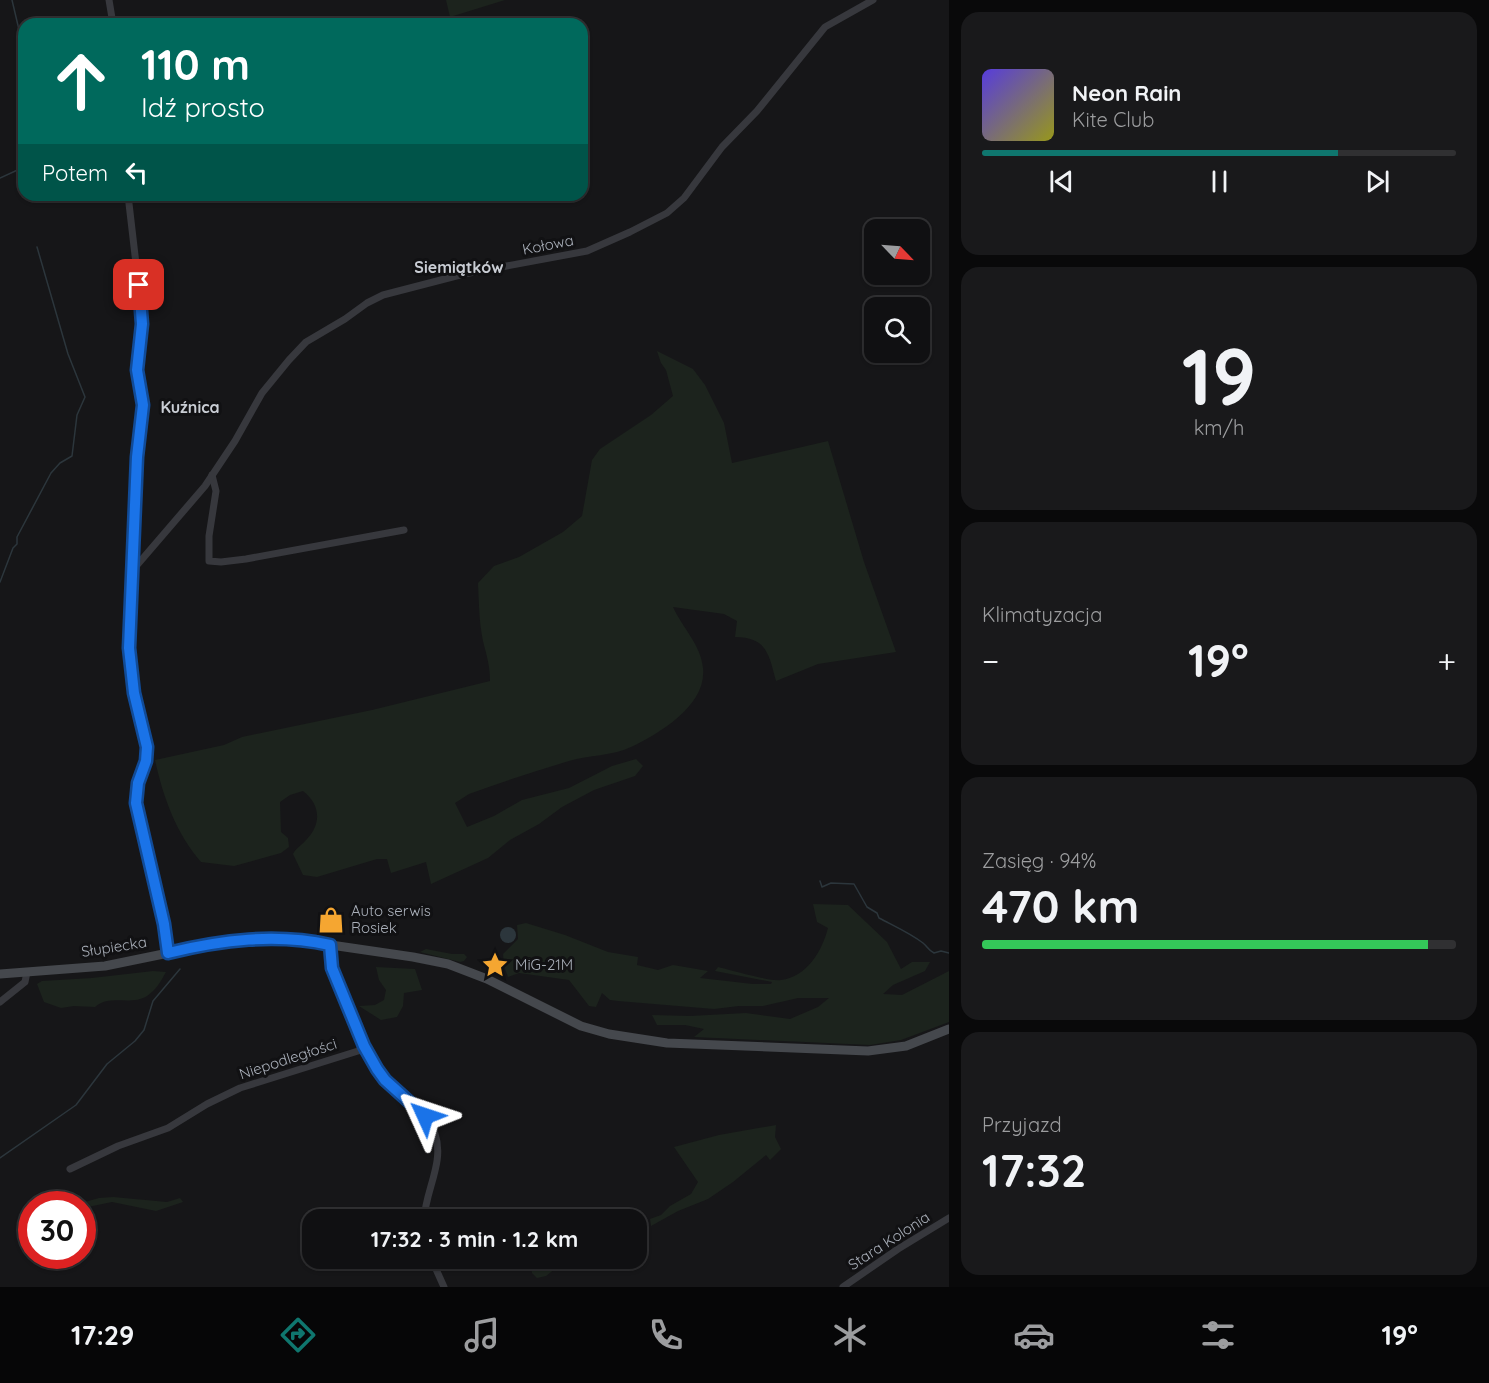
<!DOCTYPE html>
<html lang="pl">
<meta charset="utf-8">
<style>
:root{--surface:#101012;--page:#19191b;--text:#f1f3f6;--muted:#9c9d9f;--line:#303032;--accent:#0f766e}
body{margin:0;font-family:Quicksand,sans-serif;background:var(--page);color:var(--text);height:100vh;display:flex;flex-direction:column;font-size:22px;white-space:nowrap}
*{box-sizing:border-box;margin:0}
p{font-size:20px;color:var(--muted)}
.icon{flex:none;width:33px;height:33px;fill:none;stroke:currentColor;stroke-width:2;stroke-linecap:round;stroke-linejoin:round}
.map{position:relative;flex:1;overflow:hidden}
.panel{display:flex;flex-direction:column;gap:12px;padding:12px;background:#09090a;width:540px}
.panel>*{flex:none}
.guide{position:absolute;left:18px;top:18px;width:570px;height:183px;border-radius:18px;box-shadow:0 2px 4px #0004,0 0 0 2px var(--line);background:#00695c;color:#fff;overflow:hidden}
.needle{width:39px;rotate:115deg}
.fabs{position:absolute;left:864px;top:219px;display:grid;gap:12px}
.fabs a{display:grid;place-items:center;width:66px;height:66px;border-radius:12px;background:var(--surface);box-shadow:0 2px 4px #0004,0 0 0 2px var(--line);font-size:30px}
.speed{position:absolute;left:18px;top:1191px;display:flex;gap:12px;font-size:30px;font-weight:700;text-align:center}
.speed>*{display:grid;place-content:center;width:78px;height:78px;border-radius:50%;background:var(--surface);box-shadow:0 2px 4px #0004,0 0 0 2px var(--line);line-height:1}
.speed .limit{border:9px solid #d22;background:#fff;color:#111}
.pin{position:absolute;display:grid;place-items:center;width:51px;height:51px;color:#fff;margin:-26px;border-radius:12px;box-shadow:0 3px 9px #0006}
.me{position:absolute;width:66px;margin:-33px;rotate:312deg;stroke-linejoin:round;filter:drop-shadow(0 0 4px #0008)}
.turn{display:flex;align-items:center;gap:21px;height:126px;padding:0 24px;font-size:27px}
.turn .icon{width:78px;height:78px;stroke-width:2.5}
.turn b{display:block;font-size:42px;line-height:51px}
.then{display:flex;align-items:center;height:57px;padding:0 24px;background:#0003;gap:12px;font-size:22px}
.big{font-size:45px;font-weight:700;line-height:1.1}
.panel .card{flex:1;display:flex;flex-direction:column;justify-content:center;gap:9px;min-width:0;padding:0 21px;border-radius:18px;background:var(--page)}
.panel .dial{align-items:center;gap:0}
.dial b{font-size:78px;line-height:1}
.song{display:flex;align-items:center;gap:18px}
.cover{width:72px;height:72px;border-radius:9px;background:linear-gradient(135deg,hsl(250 70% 55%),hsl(60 70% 35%))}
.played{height:6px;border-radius:3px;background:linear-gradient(90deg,var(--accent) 75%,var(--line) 75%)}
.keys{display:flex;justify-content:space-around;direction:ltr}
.heat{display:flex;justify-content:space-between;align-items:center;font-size:33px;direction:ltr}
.charge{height:9px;border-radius:4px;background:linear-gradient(90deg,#34c759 94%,var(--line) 0)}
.trip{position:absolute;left:302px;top:1209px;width:345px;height:60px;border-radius:18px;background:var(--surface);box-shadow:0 2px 4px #0004,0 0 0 2px var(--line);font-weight:700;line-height:60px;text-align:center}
.tab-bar{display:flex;height:96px;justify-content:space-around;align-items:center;background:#060607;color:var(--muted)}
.tab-bar .icon{width:42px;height:42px}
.tab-bar .selected{color:var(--accent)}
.tab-bar b{font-size:27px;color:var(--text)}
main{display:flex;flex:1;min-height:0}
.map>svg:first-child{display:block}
.green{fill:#1c231d}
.water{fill:#2c363c}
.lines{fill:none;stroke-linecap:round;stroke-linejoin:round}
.stream{stroke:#2c363c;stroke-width:1.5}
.minor{stroke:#37383d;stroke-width:7}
.secondary{stroke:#45484d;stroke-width:9}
.route-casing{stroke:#114b97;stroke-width:15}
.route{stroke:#1a73e8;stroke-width:10}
.labels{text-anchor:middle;stroke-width:6;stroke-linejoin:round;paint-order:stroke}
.street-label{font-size:15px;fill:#a8aeb8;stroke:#111113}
.poi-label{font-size:15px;fill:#a8aeb8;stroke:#111113;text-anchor:start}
.neighbourhood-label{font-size:16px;font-weight:bold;fill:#c9cdd4;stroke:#111113}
</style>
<main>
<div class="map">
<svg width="949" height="1287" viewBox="0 0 949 1287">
<rect width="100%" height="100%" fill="#161618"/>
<g class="green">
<path d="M446,0H505L450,17Z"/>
<path d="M657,351L693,369L705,385L724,423L732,463L828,441L864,562L896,652L818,664L776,681C769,655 767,637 735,637L737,621L724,614L673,607C682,627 701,645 703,668C707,705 660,733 631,747C612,756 589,755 569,761C535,771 502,782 469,794L455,803L467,827L494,816L522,800L569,788L612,766L636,759L643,766L635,776L594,790L562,807L539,824L510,840L488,858L431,884L426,862L391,873L387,859H377L317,877L303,875L293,854C297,847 302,845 307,839C322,823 320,804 303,791L290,795L280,802L281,832L288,838L289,847L281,853L234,866L201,862C176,833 163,797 155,760L224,745L242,737L372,710L490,681C490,669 488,660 485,649C479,628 479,604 478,583L494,566L519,557L563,532L582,516L592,460L600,449L651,415L673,396L666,370L661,363Z"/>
<path d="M813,904L848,905L887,942L901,969L912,962H930L925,971L893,985L883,994L902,995L949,971V1022L901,1040L870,1045L694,1037L704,1029L685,1025H657L652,1015L690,1016L746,1013L790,1019L818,1007L829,998H798L763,1006H739L714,1009L618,1001L610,1000L602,993L596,1007L589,1006L569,980L519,973L508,977L504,966L503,954L518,939L517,925L526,923L565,935L608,952L638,957L637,965L658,970L673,965L708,971L700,978L753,984H771L772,982L715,971L718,967C731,970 771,982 781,980C807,977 822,951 828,928L817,922Z"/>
<path d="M426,949L452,954H464L467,957L464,961L460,962L420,952Z"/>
<path d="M376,967L415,969L422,990L404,993L403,1006L397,1017L381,1020L359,1006L375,1005L384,1000L386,990L379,980Z"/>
<path d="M153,971L166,972C161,981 156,990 147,996C132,1006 109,994 95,1007L74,1006L61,1008L44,1002L37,984L42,981L92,978Z"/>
<path d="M776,1125L775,1137L781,1149L770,1160L766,1155L733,1182L708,1199L678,1211L651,1226L650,1219L661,1215L670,1206L691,1194L698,1182L674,1147L719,1135Z"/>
<path d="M113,1197L167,1202L180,1198L183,1202L156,1211L112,1202L83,1208L82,1204H78L99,1198Z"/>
<path d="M539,1258H567V1259L546,1276L537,1278L532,1273L531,1266Z"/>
</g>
<circle class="water" cx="508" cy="935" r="8"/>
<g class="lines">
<g class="stream">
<path d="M12,0L24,51"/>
<path d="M0,178L24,167"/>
<path d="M0,582L13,548L17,544V537L51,473L60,463L72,456L77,415L85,397L68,354L37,247"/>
<path d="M820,881L822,887L831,883L854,884L867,907L877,913L879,918C894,926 910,933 923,943C928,947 928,950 934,953L941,951L949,953"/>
<path d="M0,1158L76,1105L107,1064L135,1041L144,1030L153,1001L180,969"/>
</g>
<g class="minor">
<path d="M109,0L113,24"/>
<path d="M128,195L143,324L137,370L142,392V419L137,457L129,623L134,693L147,747L146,761L138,783L136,803L164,924L168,953"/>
<path d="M212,475L216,491L209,536V561L221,562L246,559L404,530"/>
<path d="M133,567L138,564L205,486L235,441L262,393L289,360L306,342L345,319L367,303L383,295L464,274L587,251L630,232L667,213L684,198L722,147L757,111L825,27L873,0"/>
<path d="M330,945C329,953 329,960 332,968C339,995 355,1028 369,1052C374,1062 378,1072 385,1080C402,1099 426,1108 435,1134C445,1162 425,1191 424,1220"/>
<path d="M0,1002L25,982L27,972"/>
<path d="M70,1169L118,1146L168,1128L207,1104L240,1088L358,1051L364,1046"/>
<path d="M431,1258L444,1287"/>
<path d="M843,1287L898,1249L949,1218"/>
</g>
<path class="secondary" d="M0,974L105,966L222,942L290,939L413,957L448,964L487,979L581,1026L609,1034L667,1043L868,1051L906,1046L949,1029"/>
</g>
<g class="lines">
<g class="route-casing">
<path id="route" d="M139,285L142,324L137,370L143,405L137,457L129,648L134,693L147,747L146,761L138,783L136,803L164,924L168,953C221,940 276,933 330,945L332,968L364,1046L377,1069L385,1080L425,1116"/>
</g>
<use href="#route" class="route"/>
</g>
<defs>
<g id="shop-bare" transform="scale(2.07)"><path d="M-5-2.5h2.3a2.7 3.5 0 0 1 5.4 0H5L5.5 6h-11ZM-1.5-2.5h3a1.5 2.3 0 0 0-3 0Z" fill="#f5a631" stroke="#111113" stroke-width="2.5" paint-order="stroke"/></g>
<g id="sight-bare" transform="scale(2.07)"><path d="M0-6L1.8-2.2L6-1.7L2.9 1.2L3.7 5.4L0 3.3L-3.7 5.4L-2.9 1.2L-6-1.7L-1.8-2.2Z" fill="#f5a631" stroke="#111113" stroke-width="2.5" paint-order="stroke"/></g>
</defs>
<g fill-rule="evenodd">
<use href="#shop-bare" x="331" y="920"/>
<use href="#sight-bare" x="495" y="965"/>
</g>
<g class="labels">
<g class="street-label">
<text transform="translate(548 245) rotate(-11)" y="5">Kołowa</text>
<text transform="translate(114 947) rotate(-9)" y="5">Słupiecka</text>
<text transform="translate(288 1059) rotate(-18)" y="5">Niepodległości</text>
<text transform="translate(889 1241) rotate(-33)" y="5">Stara Kolonia</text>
</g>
<g class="poi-label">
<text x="351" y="916">Auto serwis<tspan x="351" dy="17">Rosiek</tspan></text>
<text x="515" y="970">MiG-21M</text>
</g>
<g class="neighbourhood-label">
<text x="459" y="273">Siemiątków</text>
<text x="190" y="413">Kuźnica</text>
</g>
</g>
</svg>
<div class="fabs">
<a><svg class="needle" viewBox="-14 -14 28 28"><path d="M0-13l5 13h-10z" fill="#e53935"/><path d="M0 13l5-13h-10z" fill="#9c9d9f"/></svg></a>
<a><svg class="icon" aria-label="search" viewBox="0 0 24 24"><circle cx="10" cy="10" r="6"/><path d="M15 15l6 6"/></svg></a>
</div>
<div class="speed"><div class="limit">30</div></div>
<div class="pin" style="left:139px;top:285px;background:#d93025"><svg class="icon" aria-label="arrive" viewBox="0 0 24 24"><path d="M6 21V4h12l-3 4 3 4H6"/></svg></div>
<svg class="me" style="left:425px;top:1116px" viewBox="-20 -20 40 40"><path d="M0-17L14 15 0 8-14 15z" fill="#1a73e8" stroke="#fff" stroke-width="4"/></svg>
<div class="trip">17:32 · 3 min · 1.2 km</div>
<div class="guide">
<div class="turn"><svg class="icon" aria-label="ahead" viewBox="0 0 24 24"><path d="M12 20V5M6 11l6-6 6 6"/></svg><div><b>110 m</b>Idź prosto</div></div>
<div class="then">Potem<svg class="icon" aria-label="left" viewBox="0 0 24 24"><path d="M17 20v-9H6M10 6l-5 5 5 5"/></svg></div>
</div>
</div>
<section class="panel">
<div class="card">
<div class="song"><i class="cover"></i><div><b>Neon Rain</b><p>Kite Club</p></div></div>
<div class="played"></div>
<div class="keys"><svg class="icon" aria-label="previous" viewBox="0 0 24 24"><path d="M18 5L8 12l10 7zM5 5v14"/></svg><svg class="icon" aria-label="pause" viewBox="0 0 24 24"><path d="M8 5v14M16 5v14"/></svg><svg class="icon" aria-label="next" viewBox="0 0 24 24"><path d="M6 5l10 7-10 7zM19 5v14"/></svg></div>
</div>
<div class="card dial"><b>19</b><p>km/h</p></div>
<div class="card"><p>Klimatyzacja</p>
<div class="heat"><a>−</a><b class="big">19°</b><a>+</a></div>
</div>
<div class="card"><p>Zasięg · 94%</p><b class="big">470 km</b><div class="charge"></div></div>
<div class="card"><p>Przyjazd</p><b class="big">17:32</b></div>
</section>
</main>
<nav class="tab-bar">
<b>17:29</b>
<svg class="icon selected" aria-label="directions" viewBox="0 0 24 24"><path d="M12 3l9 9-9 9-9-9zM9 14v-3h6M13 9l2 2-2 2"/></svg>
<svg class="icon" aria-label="music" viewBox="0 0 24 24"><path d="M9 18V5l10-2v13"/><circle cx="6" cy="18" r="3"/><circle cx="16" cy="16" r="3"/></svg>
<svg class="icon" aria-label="phone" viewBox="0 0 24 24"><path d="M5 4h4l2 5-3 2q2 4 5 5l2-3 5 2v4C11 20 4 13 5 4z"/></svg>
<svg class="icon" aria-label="climate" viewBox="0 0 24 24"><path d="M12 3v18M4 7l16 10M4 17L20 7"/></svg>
<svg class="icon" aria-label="car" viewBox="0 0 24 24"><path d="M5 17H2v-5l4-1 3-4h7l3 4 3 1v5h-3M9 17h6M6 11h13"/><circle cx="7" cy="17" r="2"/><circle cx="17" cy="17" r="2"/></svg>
<svg class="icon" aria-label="filters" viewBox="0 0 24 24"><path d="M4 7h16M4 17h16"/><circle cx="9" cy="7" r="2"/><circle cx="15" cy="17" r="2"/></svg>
<b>19°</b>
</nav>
